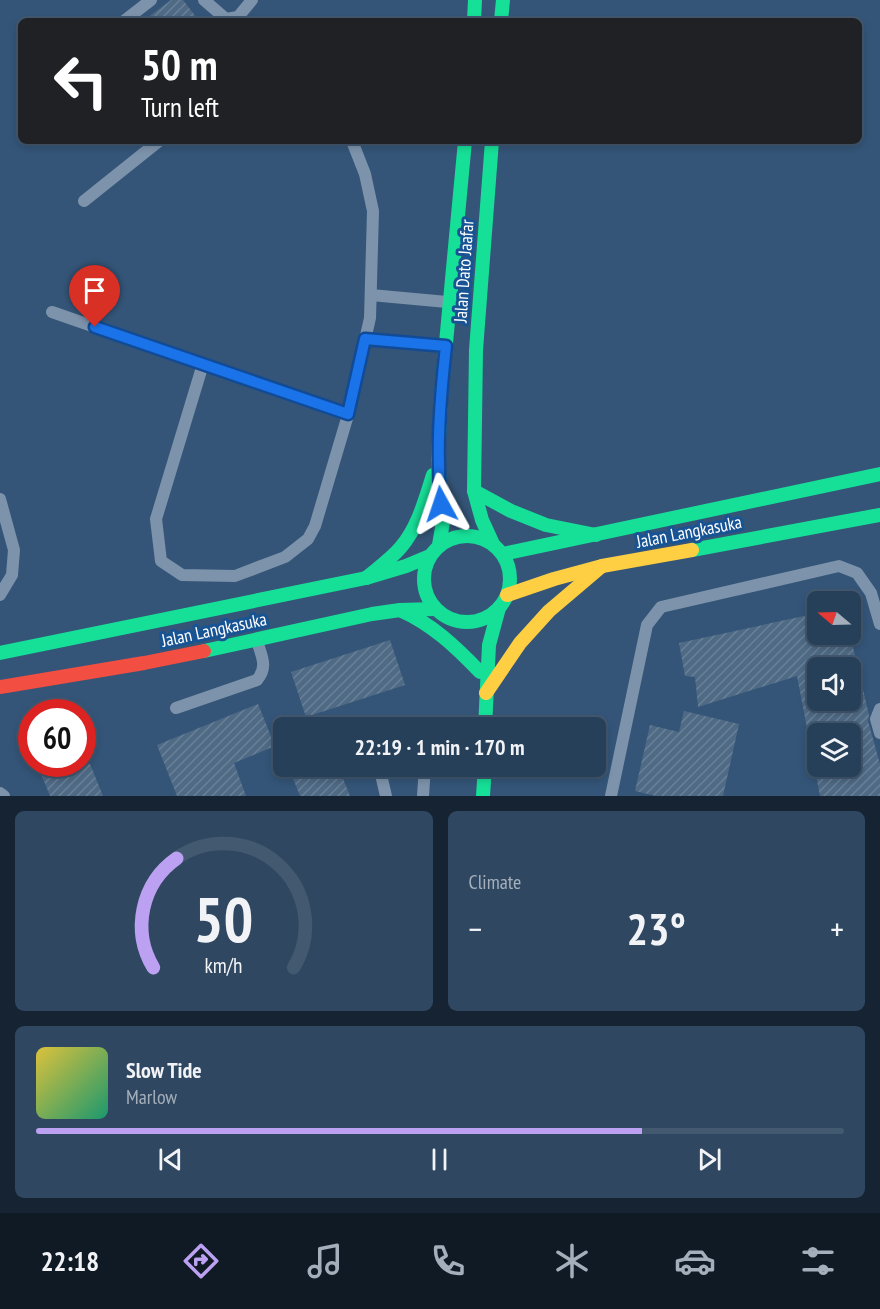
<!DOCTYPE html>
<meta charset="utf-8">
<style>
:root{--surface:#27405a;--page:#2f4760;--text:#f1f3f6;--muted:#a4afbb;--line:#435970;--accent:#bca0f2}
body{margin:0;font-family:"PT Sans Narrow",sans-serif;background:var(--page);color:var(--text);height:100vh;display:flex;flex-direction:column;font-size:22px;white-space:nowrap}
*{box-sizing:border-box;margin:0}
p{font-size:20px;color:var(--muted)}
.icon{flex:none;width:33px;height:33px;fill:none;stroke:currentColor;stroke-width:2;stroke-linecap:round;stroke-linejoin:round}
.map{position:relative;height:796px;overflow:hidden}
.sheet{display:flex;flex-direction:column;gap:15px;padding:15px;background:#152332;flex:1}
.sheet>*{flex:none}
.hud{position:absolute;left:18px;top:18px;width:844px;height:126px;border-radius:9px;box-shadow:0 3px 9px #0003,0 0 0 2px var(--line);background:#202124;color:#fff;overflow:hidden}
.needle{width:39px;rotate:289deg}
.tools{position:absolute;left:807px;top:591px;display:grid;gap:12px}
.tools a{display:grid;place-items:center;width:54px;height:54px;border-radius:9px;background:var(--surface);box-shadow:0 3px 9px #0003,0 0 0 2px var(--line);font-size:30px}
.speed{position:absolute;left:18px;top:699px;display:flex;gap:12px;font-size:30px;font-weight:700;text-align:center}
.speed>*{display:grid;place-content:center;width:78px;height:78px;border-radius:50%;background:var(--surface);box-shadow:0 3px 9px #0003,0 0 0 2px var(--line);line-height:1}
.speed .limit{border:9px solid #d22;background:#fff;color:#111}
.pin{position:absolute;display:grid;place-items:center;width:51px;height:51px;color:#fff;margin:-62px -26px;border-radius:50% 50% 50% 0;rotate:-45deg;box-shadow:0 0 6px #0007}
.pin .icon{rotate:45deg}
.me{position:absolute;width:66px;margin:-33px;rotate:355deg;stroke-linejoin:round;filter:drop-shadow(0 0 4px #0008)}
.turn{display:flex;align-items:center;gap:21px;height:126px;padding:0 24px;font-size:27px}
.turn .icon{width:78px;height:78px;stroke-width:2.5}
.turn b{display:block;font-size:42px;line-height:51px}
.big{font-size:45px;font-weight:700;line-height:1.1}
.sheet .card{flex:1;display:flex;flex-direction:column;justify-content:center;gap:9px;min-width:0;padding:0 21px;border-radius:9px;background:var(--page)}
.sheet .dial{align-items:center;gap:0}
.dial svg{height:156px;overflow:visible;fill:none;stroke:var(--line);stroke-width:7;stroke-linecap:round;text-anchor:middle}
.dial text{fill:var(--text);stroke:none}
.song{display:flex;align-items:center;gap:18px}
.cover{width:72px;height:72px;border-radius:9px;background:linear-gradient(135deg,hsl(50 70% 55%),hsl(160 70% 35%))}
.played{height:6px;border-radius:3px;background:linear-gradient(90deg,var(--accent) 75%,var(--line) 75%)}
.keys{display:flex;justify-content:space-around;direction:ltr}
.heat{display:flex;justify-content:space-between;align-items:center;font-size:33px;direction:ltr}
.sheet .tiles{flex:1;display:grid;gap:15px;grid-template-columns:1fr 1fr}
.card:last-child{grid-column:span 2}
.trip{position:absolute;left:273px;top:717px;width:333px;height:60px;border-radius:9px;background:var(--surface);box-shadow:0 3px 9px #0003,0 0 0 2px var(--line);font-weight:700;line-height:60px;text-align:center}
.tab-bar{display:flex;height:96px;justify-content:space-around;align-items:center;background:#101a24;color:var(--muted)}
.tab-bar .icon{width:42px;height:42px}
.tab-bar .active{color:var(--accent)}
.tab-bar b{font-size:27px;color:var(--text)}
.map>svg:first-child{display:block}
.building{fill:url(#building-hatch);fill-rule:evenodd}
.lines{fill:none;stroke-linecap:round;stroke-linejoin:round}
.lane{stroke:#7d93ab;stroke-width:12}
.fast{stroke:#16e098;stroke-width:14}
.slow{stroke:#ffcf43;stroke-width:14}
.jam{stroke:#f24e42;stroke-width:14}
.route-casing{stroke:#114b97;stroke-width:15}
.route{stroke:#1a73e8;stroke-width:10}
.labels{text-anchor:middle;stroke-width:6;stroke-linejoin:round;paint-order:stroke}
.street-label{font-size:18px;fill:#fff;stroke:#185494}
</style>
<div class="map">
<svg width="880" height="796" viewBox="0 0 880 796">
<defs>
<pattern id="building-hatch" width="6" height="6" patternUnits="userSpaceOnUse" patternTransform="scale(1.5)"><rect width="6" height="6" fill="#4f6a85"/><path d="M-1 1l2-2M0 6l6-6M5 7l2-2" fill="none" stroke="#698097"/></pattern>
</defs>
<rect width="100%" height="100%" fill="#345578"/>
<g class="building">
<path d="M171,0H183L199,21H143Z"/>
<path d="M818,613V634H850L869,715L868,721L880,764V796H820L797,676L698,707L695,677L685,676L679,643ZM818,668H850V700H818ZM818,734H850V766H818Z"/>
<path d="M390,640L405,685L306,717L291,672Z"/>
<path d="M258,704L275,746L234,763L246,796H177L157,745Z"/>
<path d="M684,711L739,724L723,796H656L635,791L650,725L679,732Z"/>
<path d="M37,764H90L103,796H50Z"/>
<path d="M288,766H338L350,796H300Z"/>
</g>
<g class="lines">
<g class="lane">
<path d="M204,0L226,19L238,17L252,0"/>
<path d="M124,21L151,0"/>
<path d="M84,201L159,141"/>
<path d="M371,295L447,302"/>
<path d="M52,312L348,415"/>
<path d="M365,339L445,346"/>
<path d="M203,364L156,519L161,561L182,575L235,576L285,557L308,539L315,526L348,415L370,318L373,211L365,174L352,141"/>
<path d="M0,499L14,550L12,575L0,595"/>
<path d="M176,708L257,680C268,667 262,657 257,641"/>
<path d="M880,709L876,719L880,733"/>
<path d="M379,766L386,796"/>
<path d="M0,793L4,796"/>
<path d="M423,796L425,766"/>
<path d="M611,796L647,625L661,607L839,566L857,573L871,593L880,624"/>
</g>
<g class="fast">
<path d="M474,21L475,0"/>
<path d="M501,21L503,0"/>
<path d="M492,141L476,350L474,491L482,520L493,544"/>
<path d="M474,491L511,511L546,525L596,535"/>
<circle cx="467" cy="579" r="43"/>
<path d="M439,545L443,522L438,459L441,396L465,141"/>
<path d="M692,550L880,515"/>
<path d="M503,554L880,474"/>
<path d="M366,578C378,568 391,559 401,547C418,527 425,500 433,475"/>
<path d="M400,610C432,624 456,647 480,672"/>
<path d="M204,651L372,614L400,610L435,609"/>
<path d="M0,653L366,578L406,566L430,556"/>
<path d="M485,728L489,645L499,608"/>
<path d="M483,796L485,766"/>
</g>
<g class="slow">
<path d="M507,595L554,579L602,566L692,550"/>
<path d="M486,693L520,643L549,611L602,566"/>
</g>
<path class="jam" d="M0,687L144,663L204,651"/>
</g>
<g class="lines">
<g class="route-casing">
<path id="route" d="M95,327L348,414L365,339L446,346C440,399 436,451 441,504"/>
</g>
<use href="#route" class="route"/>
</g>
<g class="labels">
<g class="street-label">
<text transform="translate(464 271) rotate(-86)" y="6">Jalan Dato Jaafar</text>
<text transform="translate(689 532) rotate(-11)" y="6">Jalan Langkasuka</text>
<text transform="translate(214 630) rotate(-12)" y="6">Jalan Langkasuka</text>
</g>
</g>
</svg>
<div class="tools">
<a><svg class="needle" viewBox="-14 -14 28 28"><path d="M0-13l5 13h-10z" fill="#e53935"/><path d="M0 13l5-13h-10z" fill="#a4afbb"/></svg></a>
<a><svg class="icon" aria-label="sound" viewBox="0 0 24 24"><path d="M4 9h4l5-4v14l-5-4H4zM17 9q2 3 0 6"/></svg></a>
<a><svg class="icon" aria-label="layers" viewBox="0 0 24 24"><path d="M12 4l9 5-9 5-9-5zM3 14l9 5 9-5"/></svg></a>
</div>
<div class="speed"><div class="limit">60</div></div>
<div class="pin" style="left:95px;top:327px;background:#d93025"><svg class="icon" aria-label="arrive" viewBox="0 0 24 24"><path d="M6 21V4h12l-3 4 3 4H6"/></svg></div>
<svg class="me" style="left:441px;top:504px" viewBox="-20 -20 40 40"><path d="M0-17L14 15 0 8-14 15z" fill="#1a73e8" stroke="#fff" stroke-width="4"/></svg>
<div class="trip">22:19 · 1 min · 170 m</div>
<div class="hud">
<div class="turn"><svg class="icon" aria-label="left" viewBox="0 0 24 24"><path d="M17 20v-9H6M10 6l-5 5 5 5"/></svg><div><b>50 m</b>Turn left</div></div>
</div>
</div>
<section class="sheet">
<div class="tiles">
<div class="card dial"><svg viewBox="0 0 100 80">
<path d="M14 69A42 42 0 1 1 86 69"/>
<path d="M14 69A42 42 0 0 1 26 13" stroke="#bca0f2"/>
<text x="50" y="56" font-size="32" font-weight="700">50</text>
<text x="50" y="72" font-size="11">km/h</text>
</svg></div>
<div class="card"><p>Climate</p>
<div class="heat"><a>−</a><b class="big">23°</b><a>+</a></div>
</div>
<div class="card">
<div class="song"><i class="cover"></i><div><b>Slow Tide</b><p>Marlow</p></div></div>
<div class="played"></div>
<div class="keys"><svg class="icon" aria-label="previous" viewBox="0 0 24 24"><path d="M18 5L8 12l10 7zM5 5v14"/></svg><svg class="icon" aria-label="pause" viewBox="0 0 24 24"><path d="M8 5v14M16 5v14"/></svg><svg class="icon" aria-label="next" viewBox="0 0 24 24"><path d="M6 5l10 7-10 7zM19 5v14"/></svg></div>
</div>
</div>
</section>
<nav class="tab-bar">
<b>22:18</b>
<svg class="icon active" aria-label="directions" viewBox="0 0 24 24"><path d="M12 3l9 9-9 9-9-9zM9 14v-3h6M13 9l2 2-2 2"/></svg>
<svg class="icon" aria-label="music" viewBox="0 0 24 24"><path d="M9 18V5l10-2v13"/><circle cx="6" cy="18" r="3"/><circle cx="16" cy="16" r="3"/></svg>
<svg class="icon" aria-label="phone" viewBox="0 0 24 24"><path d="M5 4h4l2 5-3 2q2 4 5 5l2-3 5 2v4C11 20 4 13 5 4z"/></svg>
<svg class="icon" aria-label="climate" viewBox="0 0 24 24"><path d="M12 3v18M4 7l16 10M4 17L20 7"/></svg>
<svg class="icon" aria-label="car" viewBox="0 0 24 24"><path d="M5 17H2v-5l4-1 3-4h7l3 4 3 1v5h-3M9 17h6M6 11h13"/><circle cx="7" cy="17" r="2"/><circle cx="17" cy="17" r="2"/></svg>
<svg class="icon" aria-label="filters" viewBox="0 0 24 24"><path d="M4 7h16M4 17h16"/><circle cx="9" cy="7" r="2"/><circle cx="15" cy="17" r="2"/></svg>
</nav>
